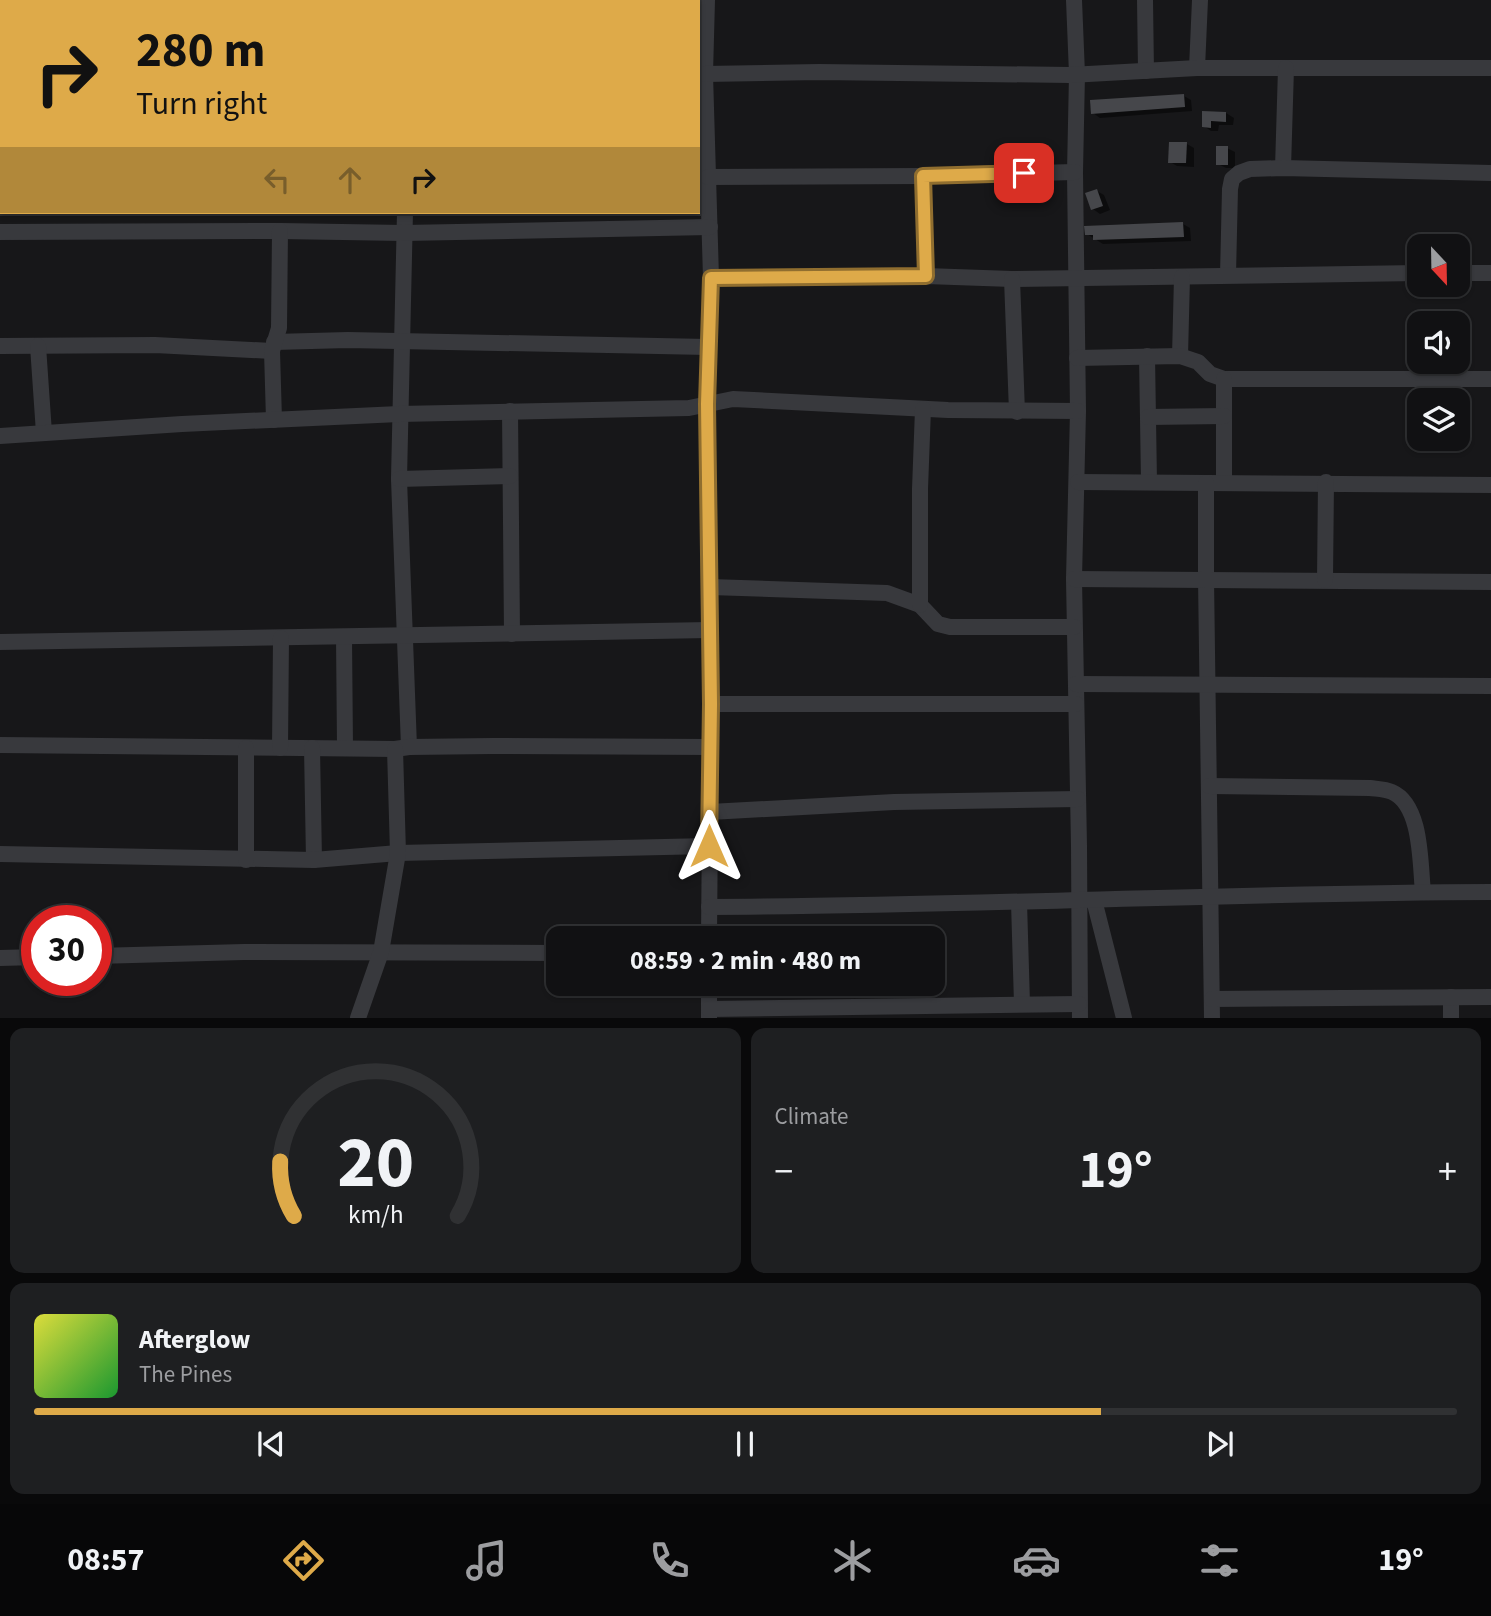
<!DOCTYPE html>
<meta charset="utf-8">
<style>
:root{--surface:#111113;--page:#1e1f21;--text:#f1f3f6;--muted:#9c9da0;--line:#303133;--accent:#deaa49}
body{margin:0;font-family:"Source Sans 3",sans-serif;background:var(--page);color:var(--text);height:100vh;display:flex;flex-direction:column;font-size:26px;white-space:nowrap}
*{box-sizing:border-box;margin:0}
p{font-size:23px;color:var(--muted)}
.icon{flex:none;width:38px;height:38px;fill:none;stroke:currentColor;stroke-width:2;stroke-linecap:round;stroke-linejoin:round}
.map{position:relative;height:1018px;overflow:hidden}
.details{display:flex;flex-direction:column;gap:10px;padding:10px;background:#09090a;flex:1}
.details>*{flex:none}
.top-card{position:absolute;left:0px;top:0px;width:700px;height:214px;box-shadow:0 2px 5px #0004,0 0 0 2px var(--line);background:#deaa49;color:#111;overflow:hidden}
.needle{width:46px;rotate:158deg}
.fabs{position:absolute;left:1407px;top:234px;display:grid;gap:14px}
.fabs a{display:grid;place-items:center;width:63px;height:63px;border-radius:14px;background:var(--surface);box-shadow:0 2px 5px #0004,0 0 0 2px var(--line);font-size:35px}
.speed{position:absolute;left:21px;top:905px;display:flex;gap:14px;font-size:35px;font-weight:700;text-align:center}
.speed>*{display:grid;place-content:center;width:91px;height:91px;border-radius:50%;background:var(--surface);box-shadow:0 2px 5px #0004,0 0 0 2px var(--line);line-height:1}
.speed .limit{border:10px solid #d22;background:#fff;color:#111}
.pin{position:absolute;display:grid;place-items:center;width:60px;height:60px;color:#fff;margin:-30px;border-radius:14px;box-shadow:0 4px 10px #0006}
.me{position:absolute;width:77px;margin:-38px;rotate:0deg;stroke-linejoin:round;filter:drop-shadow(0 0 5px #0008)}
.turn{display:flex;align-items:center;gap:24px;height:147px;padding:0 21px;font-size:32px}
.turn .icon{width:91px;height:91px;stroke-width:2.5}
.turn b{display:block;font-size:49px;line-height:60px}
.lanes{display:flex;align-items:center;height:66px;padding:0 21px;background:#0003;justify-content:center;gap:35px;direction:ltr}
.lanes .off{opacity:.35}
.big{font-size:52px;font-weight:700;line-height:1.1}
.details .card{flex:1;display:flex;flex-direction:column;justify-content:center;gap:10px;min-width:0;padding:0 24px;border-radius:14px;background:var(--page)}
.details .dial{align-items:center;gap:0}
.dial svg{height:182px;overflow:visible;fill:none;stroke:var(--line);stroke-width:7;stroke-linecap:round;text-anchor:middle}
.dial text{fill:var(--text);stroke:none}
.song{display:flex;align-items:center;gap:21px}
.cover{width:84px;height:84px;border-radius:10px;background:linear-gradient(135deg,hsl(60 70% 55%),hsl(130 70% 35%))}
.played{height:7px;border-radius:4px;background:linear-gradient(90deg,var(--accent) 75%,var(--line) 75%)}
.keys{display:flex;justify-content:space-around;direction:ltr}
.heat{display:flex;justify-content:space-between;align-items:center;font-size:38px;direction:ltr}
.details .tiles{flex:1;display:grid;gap:10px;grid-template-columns:1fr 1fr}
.card:last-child{grid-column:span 2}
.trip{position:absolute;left:546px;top:926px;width:399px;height:70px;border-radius:14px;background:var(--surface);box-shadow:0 2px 5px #0004,0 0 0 2px var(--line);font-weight:700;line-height:70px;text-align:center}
.menu{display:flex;height:112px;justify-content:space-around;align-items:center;background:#070708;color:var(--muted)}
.menu .icon{width:49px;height:49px}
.menu .on{color:var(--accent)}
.menu b{font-size:32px;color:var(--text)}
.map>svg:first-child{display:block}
.shadow{fill:#0007}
.building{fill:#46474b}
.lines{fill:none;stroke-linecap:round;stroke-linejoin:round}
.street{stroke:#38393d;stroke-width:16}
.route-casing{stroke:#906e2f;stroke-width:18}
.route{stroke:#deaa49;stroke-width:12}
</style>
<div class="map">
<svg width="1491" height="1018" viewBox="0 0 1491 1018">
<rect width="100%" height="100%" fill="#171719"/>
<g class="shadow">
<path d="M1184,96L1191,100L1192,111L1100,118L1093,113Z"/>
<path d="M1204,112L1226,113L1234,118L1233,125H1219L1218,131H1211L1204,126Z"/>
<path d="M1187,144L1194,148V167L1177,166L1170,162Z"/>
<path d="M1227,148L1235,152V168H1226L1218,164Z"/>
<path d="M1097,191L1104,195L1110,210L1100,214L1093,209Z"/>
<path d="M1183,224L1190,228L1191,241L1103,244L1087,234Z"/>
</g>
<g class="building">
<path d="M1184,94L1185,107L1091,114L1090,100Z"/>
<path d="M1202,111L1226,112V122L1211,121V128L1202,127Z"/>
<path d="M1169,142H1187L1186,163H1168Z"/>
<rect x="1216" y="146" width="12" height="19"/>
<path d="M1097,189L1103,206L1091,210L1085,193Z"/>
<path d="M1183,222L1184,237L1093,240V235H1085L1084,226Z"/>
</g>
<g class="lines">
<g class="street">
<path d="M407,0V2"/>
<path d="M707,0L705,74L711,278L707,404L711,704L709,938"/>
<path d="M1074,0L1077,74L1075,172L1078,411L1074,579L1079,846L1080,1018"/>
<path d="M1145,0L1146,71"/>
<path d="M216,2V0"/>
<path d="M338,2V0"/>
<path d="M0,28H2"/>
<path d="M1197,68L1200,0"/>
<path d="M705,74L819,72L1070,75L1197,68H1491"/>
<path d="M0,130H2"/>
<path d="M1283,168L1286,68"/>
<path d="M923,176L926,276"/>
<path d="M708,177L923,176L1075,172"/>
<path d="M405,212L399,479L409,747"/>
<path d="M0,232L280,231L404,233L710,227"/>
<path d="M1458,273H1491"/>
<path d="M1228,275L1230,189L1232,179L1239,173L1250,169L1283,168L1491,173"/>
<path d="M711,278L926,276L1012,279L1419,273"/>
<path d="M1012,279L1017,412"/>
<path d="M274,342L348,340L708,347"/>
<path d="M0,346L155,345L272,351"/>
<path d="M38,346L44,433"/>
<path d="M1147,356L1149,482"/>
<path d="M1180,356L1182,277"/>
<path d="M1077,358L1180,356L1198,362L1210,374L1224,379H1491"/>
<path d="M1224,379V483"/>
<path d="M510,411L512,634"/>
<path d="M1148,417L1224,416"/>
<path d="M274,420L272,351L279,328L280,231"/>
<path d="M0,436L182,424L399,414L689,408L733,399L948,410L1078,411"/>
<path d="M399,479L510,476"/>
<path d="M1078,482L1491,485"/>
<path d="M1206,483V578L1212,1018"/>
<path d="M1074,579L1491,582"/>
<path d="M1325,580L1326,482"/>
<path d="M710,587L887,593L920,605L938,624L950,627H1074"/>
<path d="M920,605V489L923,409"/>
<path d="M344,637L345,747"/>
<path d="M0,642L710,630"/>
<path d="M1076,684L1491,686"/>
<path d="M711,704H1076"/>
<path d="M0,745L395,749L409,747L492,746L710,747"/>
<path d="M280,748L281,638"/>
<path d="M312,748L314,860"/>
<path d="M1209,786L1370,788C1377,789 1385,789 1392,792C1422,805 1420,864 1423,892"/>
<path d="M710,812L894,802L1078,799"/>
<path d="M0,854L314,860L398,853L709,846"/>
<path d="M246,860V748"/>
<path d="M1094,900L1124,1018"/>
<path d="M1019,902L1022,1004"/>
<path d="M709,907C970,906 1230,893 1491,892"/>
<path d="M96,956L244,952L558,953"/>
<path d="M0,958L37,957"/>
<path d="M709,984V1018"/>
<path d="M1451,997V1018"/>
<path d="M1212,999L1491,997"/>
<path d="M709,1009L1079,1004"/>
<path d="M358,1018L381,952L398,853L395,749"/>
</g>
</g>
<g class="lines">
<g class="route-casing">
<path id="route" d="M709,846L711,704L707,404L711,278L926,276L923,176L1024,173"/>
</g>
<use href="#route" class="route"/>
</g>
</svg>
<div class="fabs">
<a><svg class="needle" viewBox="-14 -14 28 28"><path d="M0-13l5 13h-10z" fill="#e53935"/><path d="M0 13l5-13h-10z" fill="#9c9da0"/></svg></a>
<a><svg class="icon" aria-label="sound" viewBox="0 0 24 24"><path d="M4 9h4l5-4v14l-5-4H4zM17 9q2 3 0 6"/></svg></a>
<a><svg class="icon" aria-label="layers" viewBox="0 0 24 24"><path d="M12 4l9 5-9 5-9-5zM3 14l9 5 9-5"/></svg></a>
</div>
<div class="speed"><div class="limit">30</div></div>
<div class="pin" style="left:1024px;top:173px;background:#d93025"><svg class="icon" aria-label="arrive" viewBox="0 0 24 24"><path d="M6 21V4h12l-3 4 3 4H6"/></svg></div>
<svg class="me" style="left:709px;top:846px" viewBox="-20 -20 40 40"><path d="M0-17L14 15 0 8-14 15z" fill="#deaa49" stroke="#fff" stroke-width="4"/></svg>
<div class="trip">08:59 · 2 min · 480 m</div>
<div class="top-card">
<div class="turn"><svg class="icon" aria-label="right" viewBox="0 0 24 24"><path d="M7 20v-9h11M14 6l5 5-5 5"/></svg><div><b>280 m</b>Turn right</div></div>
<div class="lanes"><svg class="icon off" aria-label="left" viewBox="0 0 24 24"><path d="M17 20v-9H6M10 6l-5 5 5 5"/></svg><svg class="icon off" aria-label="ahead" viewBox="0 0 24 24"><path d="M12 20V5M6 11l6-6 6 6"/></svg><svg class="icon" aria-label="right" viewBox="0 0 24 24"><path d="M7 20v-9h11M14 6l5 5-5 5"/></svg></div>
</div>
</div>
<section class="details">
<div class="tiles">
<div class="card dial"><svg viewBox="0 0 100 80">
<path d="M14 69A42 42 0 1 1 86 69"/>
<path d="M14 69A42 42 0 0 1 8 45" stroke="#deaa49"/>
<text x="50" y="56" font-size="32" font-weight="700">20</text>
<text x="50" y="72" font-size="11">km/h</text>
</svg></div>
<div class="card"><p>Climate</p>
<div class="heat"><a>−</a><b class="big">19°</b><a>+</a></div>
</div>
<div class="card">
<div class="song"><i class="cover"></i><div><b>Afterglow</b><p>The Pines</p></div></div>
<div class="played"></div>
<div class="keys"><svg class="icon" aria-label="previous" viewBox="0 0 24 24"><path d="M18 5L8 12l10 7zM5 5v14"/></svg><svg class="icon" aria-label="pause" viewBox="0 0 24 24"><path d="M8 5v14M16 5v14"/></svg><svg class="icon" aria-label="next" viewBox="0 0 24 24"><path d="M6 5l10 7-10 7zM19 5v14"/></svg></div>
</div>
</div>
</section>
<nav class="menu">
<b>08:57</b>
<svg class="icon on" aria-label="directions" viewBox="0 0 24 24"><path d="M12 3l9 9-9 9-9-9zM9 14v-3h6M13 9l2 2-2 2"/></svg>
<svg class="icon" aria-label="music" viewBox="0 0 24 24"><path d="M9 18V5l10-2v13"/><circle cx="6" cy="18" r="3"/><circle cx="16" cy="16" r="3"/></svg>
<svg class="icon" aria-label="phone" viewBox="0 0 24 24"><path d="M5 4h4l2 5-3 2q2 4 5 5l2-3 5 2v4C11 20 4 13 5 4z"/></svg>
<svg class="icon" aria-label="climate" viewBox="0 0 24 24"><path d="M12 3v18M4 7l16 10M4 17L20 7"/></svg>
<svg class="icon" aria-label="car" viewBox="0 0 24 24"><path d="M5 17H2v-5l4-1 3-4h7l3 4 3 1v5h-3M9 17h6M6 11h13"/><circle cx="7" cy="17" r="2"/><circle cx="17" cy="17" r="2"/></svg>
<svg class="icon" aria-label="filters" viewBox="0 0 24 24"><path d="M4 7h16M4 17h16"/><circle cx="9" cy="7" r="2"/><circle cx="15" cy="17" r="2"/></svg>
<b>19°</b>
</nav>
